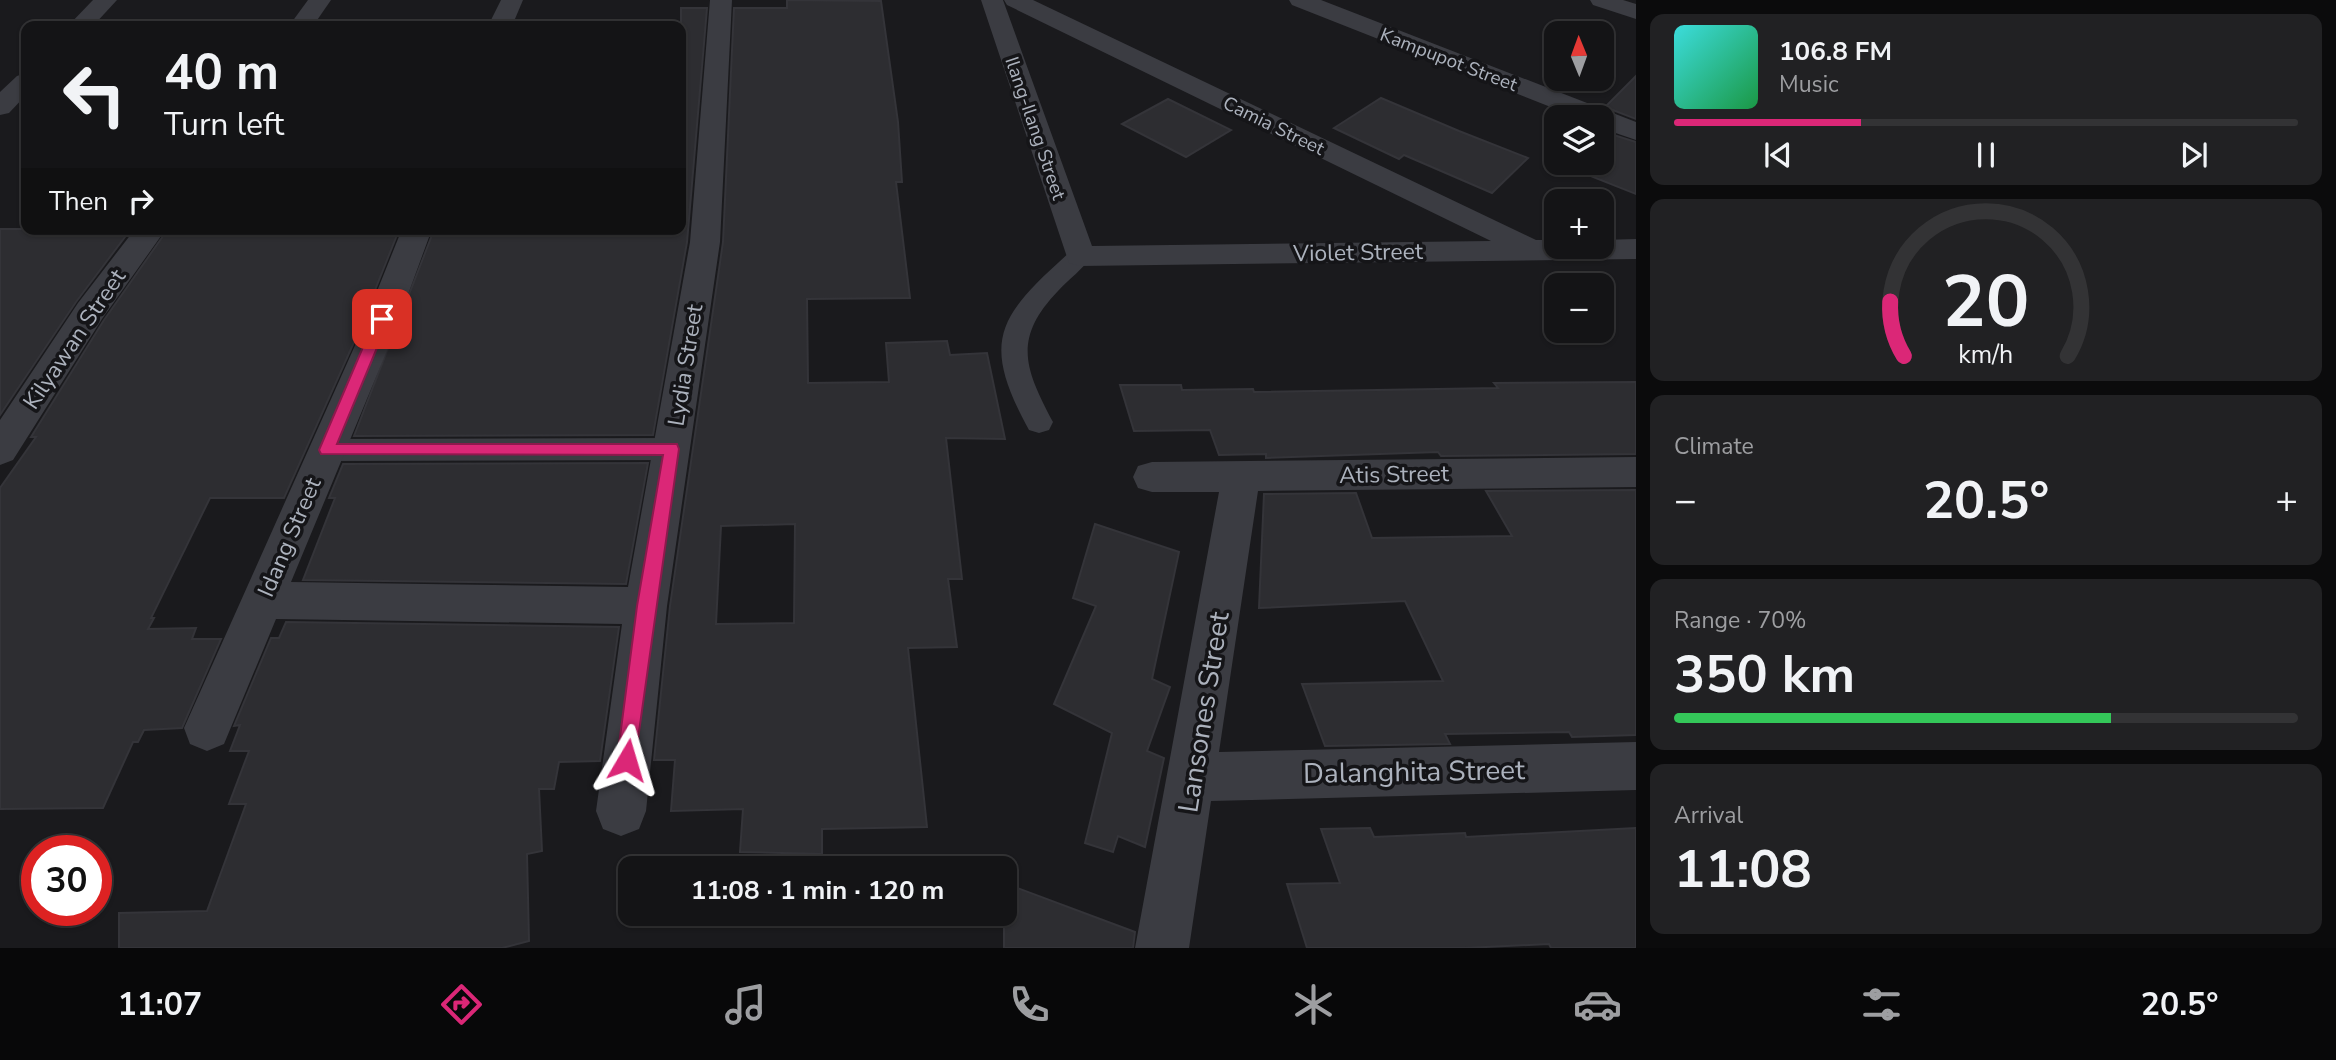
<!DOCTYPE html>
<meta charset="utf-8">
<style>
:root{--surface:#141416;--page:#212123;--text:#f1f3f6;--muted:#9d9ea1;--line:#333335;--accent:#db2777}
body{margin:0;font-family:"Nunito Sans",sans-serif;background:var(--page);color:var(--text);height:100vh;display:flex;flex-direction:column;font-size:26px;white-space:nowrap}
*{box-sizing:border-box;margin:0}
p{font-size:23px;color:var(--muted)}
.icon{flex:none;width:38px;height:38px;fill:none;stroke:currentColor;stroke-width:2;stroke-linecap:round;stroke-linejoin:round}
.map{position:relative;flex:1;overflow:hidden}
.details{display:flex;flex-direction:column;gap:14px;padding:14px;background:#0b0b0c;width:700px}
.details>*{flex:none}
.guide{position:absolute;left:21px;top:21px;width:665px;height:214px;border-radius:14px;box-shadow:0 2px 5px #0004,0 0 0 2px var(--line);background:#141416;color:var(--text);overflow:hidden}
.needle{width:46px;rotate:359deg}
.controls{position:absolute;left:1544px;top:21px;display:grid;gap:14px}
.controls a{display:grid;place-items:center;width:70px;height:70px;border-radius:14px;background:var(--surface);box-shadow:0 2px 5px #0004,0 0 0 2px var(--line);font-size:35px}
.speed{position:absolute;left:21px;top:835px;display:flex;gap:14px;font-size:35px;font-weight:700;text-align:center}
.speed>*{display:grid;place-content:center;width:91px;height:91px;border-radius:50%;background:var(--surface);box-shadow:0 2px 5px #0004,0 0 0 2px var(--line);line-height:1}
.speed .limit{border:10px solid #d22;background:#fff;color:#111}
.pin{position:absolute;display:grid;place-items:center;width:60px;height:60px;color:#fff;margin:-30px;border-radius:14px;box-shadow:0 4px 10px #0006}
.me{position:absolute;width:77px;margin:-38px;rotate:7deg;stroke-linejoin:round;filter:drop-shadow(0 0 5px #0008)}
.turn{display:flex;align-items:center;gap:24px;height:147px;padding:0 28px;font-size:32px}
.turn .icon{width:91px;height:91px;stroke-width:2.5}
.turn b{display:block;font-size:49px;line-height:60px}
.then{display:flex;align-items:center;height:66px;padding:0 28px;background:#0003;gap:14px;font-size:26px}
.big{font-size:52px;font-weight:700;line-height:1.1}
.details .widget{flex:1;display:flex;flex-direction:column;justify-content:center;gap:10px;min-width:0;padding:0 24px;border-radius:14px;background:var(--page)}
.details .dial{align-items:center;gap:0}
.dial svg{height:182px;overflow:visible;fill:none;stroke:var(--line);stroke-width:7;stroke-linecap:round;text-anchor:middle}
.dial text{fill:var(--text);stroke:none}
.song{display:flex;align-items:center;gap:21px}
.cover{width:84px;height:84px;border-radius:10px;background:linear-gradient(135deg,hsl(180 70% 55%),hsl(140 70% 35%))}
.played{height:7px;border-radius:4px;background:linear-gradient(90deg,var(--accent) 30%,var(--line) 30%)}
.keys{display:flex;justify-content:space-around;direction:ltr}
.heat{display:flex;justify-content:space-between;align-items:center;font-size:38px;direction:ltr}
.charge{height:10px;border-radius:5px;background:linear-gradient(90deg,#34c759 70%,var(--line) 0)}
.trip{position:absolute;left:618px;top:856px;width:399px;height:70px;border-radius:14px;background:var(--surface);box-shadow:0 2px 5px #0004,0 0 0 2px var(--line);font-weight:700;line-height:70px;text-align:center}
.menu{display:flex;height:112px;justify-content:space-around;align-items:center;background:#080809;color:var(--muted)}
.menu .icon{width:49px;height:49px}
.menu .selected{color:var(--accent)}
.menu b{font-size:32px;color:var(--text)}
main{display:flex;flex:1;min-height:0}
.map>svg:first-child{display:block}
.building{fill:#2d2d31;stroke:#343439;stroke-width:2;fill-rule:evenodd}
.lines{fill:none;stroke-linecap:round;stroke-linejoin:round}
.lane{fill:#3b3c42;fill-rule:evenodd}
.street{fill:#3b3c42;fill-rule:evenodd}
.route{fill:#db2777;stroke:#8e194d;stroke-width:2}
.labels{text-anchor:middle;stroke-width:7;stroke-linejoin:round;paint-order:stroke}
.far-street-label{font-size:19px;fill:#acb2bd;stroke:#151518}
.street-label{font-size:23px;fill:#acb2bd;stroke:#151518}
.near-street-label{font-size:28px;fill:#acb2bd;stroke:#151518}
</style>
<main>
<div class="map">
<svg width="1636" height="948" viewBox="0 0 1636 948">
<rect width="100%" height="100%" fill="#1a1a1d"/>
<g class="building">
<path d="M787,0L881,1L898,122L902,182H896L910,298L807,299L808,383L889,382L886,343L947,341L950,355L987,353L1005,439L946,438L962,579H948L957,647L908,648L927,827L822,829V854L740,852L743,809L671,811L675,760H654L670,606L723,242L734,8H787ZM795,524L794,623L716,624L721,526Z"/>
<path d="M681,8H707L687,242L653,435L354,436L434,230L681,229Z"/>
<path d="M1636,76V119L1605,107Z"/>
<path d="M1381,98L1459,131L1528,158L1492,193L1404,155L1399,159L1334,128Z"/>
<path d="M1168,99L1231,130L1186,157L1122,124Z"/>
<path d="M1601,131L1636,142V194L1558,163H1601Z"/>
<path d="M0,229H131L76,302L0,415Z"/>
<path d="M168,229L399,230L355,340L284,498H210L151,618H154L148,629L196,628L192,639H221L182,728L144,730L138,742H133L103,808L0,809V488L36,437H31L104,320Z"/>
<path d="M1636,382V454L1441,456L1438,452L1266,458V454L1219,455L1210,430L1134,431L1120,385H1181L1182,390L1253,389L1254,392L1498,388L1494,383Z"/>
<path d="M648,463L626,584L303,580L335,498H329L343,464Z"/>
<path d="M1636,490V735L1572,737L1569,732L1445,734L1450,744L1325,746L1302,684L1443,681L1405,601L1259,608L1264,494L1356,493L1372,538L1512,536L1486,491Z"/>
<path d="M1095,524L1179,552L1152,679L1170,687L1147,751L1164,758L1145,847L1118,836L1113,852L1085,843L1112,733L1054,704L1096,606L1073,598Z"/>
<path d="M286,622L619,627L600,761L559,762L554,789H539L542,851L527,854L529,941L502,948H119V913L207,911L246,804H229L249,751H230L240,725L234,726L271,638H279Z"/>
<path d="M1370,828L1374,837L1465,833L1466,837L1636,828V948H1551L1549,944L1465,948H1307L1287,884L1340,883L1321,829Z"/>
<path d="M1004,883L1135,932L1133,948H1004Z"/>
</g>
<g class="lines">
<g class="lane">
<path d="M1080,248L1089,251L1092,256C1083,269 1069,279 1058,291C1012,339 1025,369 1053,422L1049,430L1039,433L1029,430C979,339 999,316 1071,251Z"/>
<path d="M672,438L682,441L687,449L682,457L672,460L327,461L317,458L312,450L317,442L327,439Z"/>
</g>
<g class="street">
<path d="M93,0H117L93,26H68Z"/>
<path d="M308,0H331L313,26H289Z"/>
<path d="M501,0H523L512,26H488Z"/>
<path d="M710,0H732L720,242L667,606L646,811L639,829L621,836L603,829L596,811L622,624L276,619L224,744L207,751L190,744L184,728L357,341L402,229H432L391,341L291,582L628,587L690,242Z"/>
<path d="M981,0H1003L1092,246L1491,241L1007,5L1004,0H1033L1536,240H1556V247H1601V240L1636,239V259L1080,266L1069,263Z"/>
<path d="M1289,0H1321L1636,122V140L1601,128V117H1576L1292,5Z"/>
<path d="M1590,0H1623L1636,4V19L1593,5Z"/>
<path d="M26,73V95L9,113L0,115V92L17,76Z"/>
<path d="M135,229H166L102,319L13,460L0,465V420L78,303Z"/>
<path d="M1636,457V487L1258,491L1219,752L1636,742V790L1211,801L1189,948H1135L1219,492H1152L1138,488L1133,477L1138,466L1152,462Z"/>
</g>
</g>
<path class="route" d="M382,314L389,319L337,444H677L679,449L634,767L627,770L620,767L617,760L637,606L663,455L321,454L319,450L375,319Z"/>
<g class="labels">
<g class="far-street-label">
<text transform="translate(1449 59) rotate(21)" y="7">Kampupot Street</text>
<text transform="translate(1274 125) rotate(26)" y="7">Camia Street</text>
<text transform="translate(1036 128) rotate(71)" y="7">Ilang-Ilang Street</text>
</g>
<g class="street-label">
<text transform="translate(1358 252) rotate(-1)" y="8">Violet Street</text>
<text transform="translate(74 339) rotate(-56)" y="8">Kilyawan Street</text>
<text transform="translate(685 365) rotate(-81)" y="8">Lydia Street</text>
<text transform="translate(1394 474) rotate(-1)" y="8">Atis Street</text>
<text transform="translate(289 537) rotate(-67)" y="8">Idang Street</text>
</g>
<g class="near-street-label">
<text transform="translate(1203 712) rotate(-81)" y="10">Lansones Street</text>
<text transform="translate(1414 771) rotate(-1)" y="10">Dalanghita Street</text>
</g>
</g>
</svg>
<div class="controls">
<a><svg class="needle" viewBox="-14 -14 28 28"><path d="M0-13l5 13h-10z" fill="#e53935"/><path d="M0 13l5-13h-10z" fill="#9d9ea1"/></svg></a>
<a><svg class="icon" aria-label="layers" viewBox="0 0 24 24"><path d="M12 4l9 5-9 5-9-5zM3 14l9 5 9-5"/></svg></a>
<a>+</a>
<a>−</a>
</div>
<div class="speed"><div class="limit">30</div></div>
<div class="pin" style="left:382px;top:319px;background:#d93025"><svg class="icon" aria-label="arrive" viewBox="0 0 24 24"><path d="M6 21V4h12l-3 4 3 4H6"/></svg></div>
<svg class="me" style="left:627px;top:760px" viewBox="-20 -20 40 40"><path d="M0-17L14 15 0 8-14 15z" fill="#db2777" stroke="#fff" stroke-width="4"/></svg>
<div class="trip">11:08 · 1 min · 120 m</div>
<div class="guide">
<div class="turn"><svg class="icon" aria-label="left" viewBox="0 0 24 24"><path d="M17 20v-9H6M10 6l-5 5 5 5"/></svg><div><b>40 m</b>Turn left</div></div>
<div class="then">Then<svg class="icon" aria-label="right" viewBox="0 0 24 24"><path d="M7 20v-9h11M14 6l5 5-5 5"/></svg></div>
</div>
</div>
<section class="details">
<div class="widget">
<div class="song"><i class="cover"></i><div><b>106.8 FM</b><p>Music</p></div></div>
<div class="played"></div>
<div class="keys"><svg class="icon" aria-label="previous" viewBox="0 0 24 24"><path d="M18 5L8 12l10 7zM5 5v14"/></svg><svg class="icon" aria-label="pause" viewBox="0 0 24 24"><path d="M8 5v14M16 5v14"/></svg><svg class="icon" aria-label="next" viewBox="0 0 24 24"><path d="M6 5l10 7-10 7zM19 5v14"/></svg></div>
</div>
<div class="widget dial"><svg viewBox="0 0 100 80">
<path d="M14 69A42 42 0 1 1 86 69"/>
<path d="M14 69A42 42 0 0 1 8 45" stroke="#db2777"/>
<text x="50" y="56" font-size="32" font-weight="700">20</text>
<text x="50" y="72" font-size="11">km/h</text>
</svg></div>
<div class="widget"><p>Climate</p>
<div class="heat"><a>−</a><b class="big">20.5°</b><a>+</a></div>
</div>
<div class="widget"><p>Range · 70%</p><b class="big">350 km</b><div class="charge"></div></div>
<div class="widget"><p>Arrival</p><b class="big">11:08</b></div>
</section>
</main>
<nav class="menu">
<b>11:07</b>
<svg class="icon selected" aria-label="directions" viewBox="0 0 24 24"><path d="M12 3l9 9-9 9-9-9zM9 14v-3h6M13 9l2 2-2 2"/></svg>
<svg class="icon" aria-label="music" viewBox="0 0 24 24"><path d="M9 18V5l10-2v13"/><circle cx="6" cy="18" r="3"/><circle cx="16" cy="16" r="3"/></svg>
<svg class="icon" aria-label="phone" viewBox="0 0 24 24"><path d="M5 4h4l2 5-3 2q2 4 5 5l2-3 5 2v4C11 20 4 13 5 4z"/></svg>
<svg class="icon" aria-label="climate" viewBox="0 0 24 24"><path d="M12 3v18M4 7l16 10M4 17L20 7"/></svg>
<svg class="icon" aria-label="car" viewBox="0 0 24 24"><path d="M5 17H2v-5l4-1 3-4h7l3 4 3 1v5h-3M9 17h6M6 11h13"/><circle cx="7" cy="17" r="2"/><circle cx="17" cy="17" r="2"/></svg>
<svg class="icon" aria-label="filters" viewBox="0 0 24 24"><path d="M4 7h16M4 17h16"/><circle cx="9" cy="7" r="2"/><circle cx="15" cy="17" r="2"/></svg>
<b>20.5°</b>
</nav>
